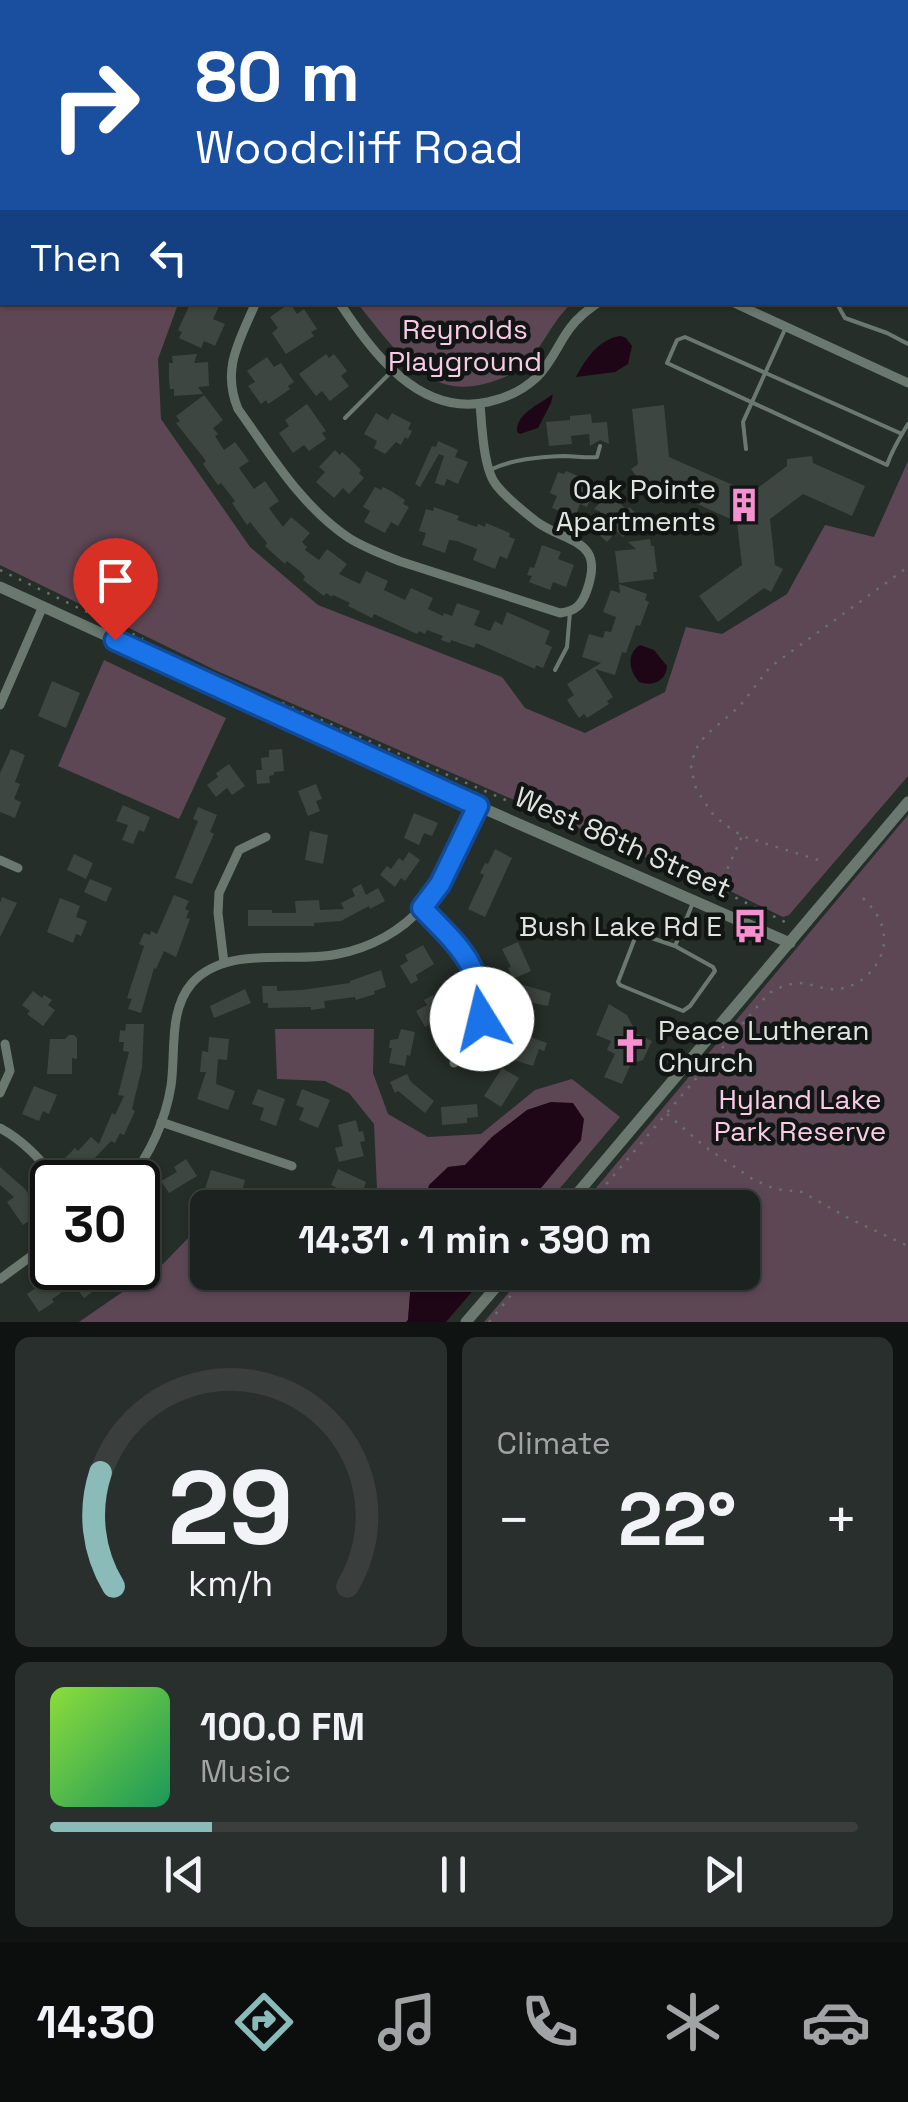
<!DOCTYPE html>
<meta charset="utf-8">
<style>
:root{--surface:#1c221f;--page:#292f2c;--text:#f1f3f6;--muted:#a0a4a4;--line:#3a3f3d;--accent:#8bbbb9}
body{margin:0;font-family:"Space Grotesk",sans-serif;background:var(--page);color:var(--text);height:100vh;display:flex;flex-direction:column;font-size:38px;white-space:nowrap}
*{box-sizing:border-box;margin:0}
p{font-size:32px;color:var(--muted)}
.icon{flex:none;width:55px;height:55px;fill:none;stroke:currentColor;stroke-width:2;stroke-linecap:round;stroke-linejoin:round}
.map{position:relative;height:1322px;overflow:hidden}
.drawer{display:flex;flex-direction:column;gap:15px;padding:15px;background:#0f1311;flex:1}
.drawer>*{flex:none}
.top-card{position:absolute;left:0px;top:0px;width:910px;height:305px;box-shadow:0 2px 8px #0004,0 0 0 2px var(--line);background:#1a4fa0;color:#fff;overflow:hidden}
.speed{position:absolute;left:30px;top:1160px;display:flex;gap:20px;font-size:50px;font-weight:700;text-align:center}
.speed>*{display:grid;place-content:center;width:130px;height:130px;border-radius:50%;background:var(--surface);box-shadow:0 2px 8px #0004,0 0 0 2px var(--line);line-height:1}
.speed .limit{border:5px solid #111;border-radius:15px;background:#fff;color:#111}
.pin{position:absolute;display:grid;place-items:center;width:85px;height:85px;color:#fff;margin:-102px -42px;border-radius:50% 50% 50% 0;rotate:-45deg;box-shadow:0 0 10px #0007}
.pin .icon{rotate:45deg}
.me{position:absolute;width:110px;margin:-55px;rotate:351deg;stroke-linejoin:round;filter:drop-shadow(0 0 8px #0008)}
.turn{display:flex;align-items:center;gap:35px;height:210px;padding:0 30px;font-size:45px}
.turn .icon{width:130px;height:130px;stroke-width:2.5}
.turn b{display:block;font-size:70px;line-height:85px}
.then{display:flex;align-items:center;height:95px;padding:0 30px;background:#0003;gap:20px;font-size:38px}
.big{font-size:75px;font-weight:700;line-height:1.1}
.drawer .card{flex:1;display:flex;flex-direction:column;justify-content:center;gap:15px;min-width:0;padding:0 35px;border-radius:15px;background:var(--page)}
.drawer .dial{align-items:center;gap:0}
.dial svg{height:260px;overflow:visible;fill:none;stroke:var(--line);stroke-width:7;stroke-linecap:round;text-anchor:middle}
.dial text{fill:var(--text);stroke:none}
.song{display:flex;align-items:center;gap:30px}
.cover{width:120px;height:120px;border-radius:15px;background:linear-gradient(135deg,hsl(90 70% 55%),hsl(150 70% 35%))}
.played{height:10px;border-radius:5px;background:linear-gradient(90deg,var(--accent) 20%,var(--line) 20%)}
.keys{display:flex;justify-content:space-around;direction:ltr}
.heat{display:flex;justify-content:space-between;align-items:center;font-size:55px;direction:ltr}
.drawer .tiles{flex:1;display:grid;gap:15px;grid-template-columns:1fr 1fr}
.card:last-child{grid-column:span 2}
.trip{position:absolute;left:190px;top:1190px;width:570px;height:100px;border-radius:15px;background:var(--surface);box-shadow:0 2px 8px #0004,0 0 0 2px var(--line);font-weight:700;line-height:100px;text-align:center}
.tab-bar{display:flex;height:160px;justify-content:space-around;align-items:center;background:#0b0e0c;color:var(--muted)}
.tab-bar .icon{width:70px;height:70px}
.tab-bar .active{color:var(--accent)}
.tab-bar b{font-size:45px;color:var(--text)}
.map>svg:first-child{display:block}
.green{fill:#5d4754}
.water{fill:#1f0616}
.building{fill:#3e4641}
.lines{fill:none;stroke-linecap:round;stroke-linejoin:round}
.path{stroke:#69706c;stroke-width:2.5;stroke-dasharray:2.5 8;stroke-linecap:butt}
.service{stroke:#6a786f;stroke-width:4}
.minor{stroke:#6a786f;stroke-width:9}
.tertiary{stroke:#6a786f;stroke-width:11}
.route-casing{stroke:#114b97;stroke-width:25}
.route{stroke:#1a73e8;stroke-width:18}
.labels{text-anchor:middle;stroke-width:9;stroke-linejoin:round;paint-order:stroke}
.park-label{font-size:28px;fill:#f9cae5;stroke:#111513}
.poi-label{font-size:28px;fill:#e0e5e2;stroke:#111513;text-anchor:end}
.street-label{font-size:28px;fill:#e0e5e2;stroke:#111513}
</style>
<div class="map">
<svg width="908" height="1322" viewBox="0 0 908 1322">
<rect width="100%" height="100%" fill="#262e29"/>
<g class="green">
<path d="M230,0H662L661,2H228Z"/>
<path d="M0,155L2,158V302H140L177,307L158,359L161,419L250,547L318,605L502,677L525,708L585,733L665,692L686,627L722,634L787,594L825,525L874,537L908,461V776L789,915L783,917L726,889L673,869L217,671L0,565Z"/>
<path d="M357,303H572C554,319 546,340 531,358C520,372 501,380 484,384C424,400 391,343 357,303Z"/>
<path d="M104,660L226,718L179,819L58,766Z"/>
<path d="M908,815V1322H484L525,1273L742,1272V1208L580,1207Z"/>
<path d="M275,1029H374L373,1073L388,1114L428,1137L481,1134L535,1090L572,1079L620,1117L544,1207H525L581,1140L551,1102L527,1110L492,1137L465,1165L448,1167L425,1201L426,1207H366L377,1189L374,1124L349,1093L325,1081L277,1079Z"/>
<path d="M195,1231L207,1234L208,1272L416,1273L411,1281L408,1320L406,1322H79L163,1264Z"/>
</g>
<g class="water">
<path d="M621,336L626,338L632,346L628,364L615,372L576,377C585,359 600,338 621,336Z"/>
<path d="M553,394L551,403L538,428L520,434L517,432C516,413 539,405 553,394Z"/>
<path d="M640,645L654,650L667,666C666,681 653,687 639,682C629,671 626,654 640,645Z"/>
<path d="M551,1102L573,1103L584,1119L581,1140L525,1207H426L425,1201L429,1185L448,1167L465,1165L492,1137L527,1110Z"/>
<path d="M416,1272H488V1273L446,1322H406L408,1320L411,1281Z"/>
</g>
<g class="building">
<path d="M191,302H221L213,319L225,324L215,346L204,341L201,348L179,338L182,332L178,330Z"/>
<path d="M290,303L297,314L304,309L317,329L311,332L314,336L286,354L272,333L278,328L270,317Z"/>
<path d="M197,354L194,363L208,362L209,386L198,387L203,394L174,396V389H170L169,380V363H173L172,356Z"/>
<path d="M326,354L329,358L334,354L347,371L341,376L349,386L330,401L322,391L316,396L299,374Z"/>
<path d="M267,357L274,367L281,363L294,382L288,386L290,389L283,394L268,404L266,400L261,404L248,386L255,382L247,371Z"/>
<path d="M204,395L223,420L213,428L218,434L215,436L224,450L235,442L249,461L239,468L254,489L265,481L279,501L269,508L283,527L291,517L310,533L302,542L307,547L305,550L319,560L327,549L347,564L339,574L360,584L366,571L388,581L384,590L405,600L411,588L433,598L428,609L443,616L444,613L452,616L457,603L480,611L474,625L490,631L495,621L502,625L507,612L550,631L545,644L552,647L543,668L536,665L535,669L476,643L474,648L451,640L450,643L441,640L443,636L427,630L425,634L419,631L417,634L374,614L372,618L348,606L350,603L333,595L332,597L326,593L324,596L303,580L305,577L301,572L287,561L285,564L278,558L265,546L267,543L250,522L247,525L232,503L235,501L221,483L218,485L203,464L206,461L176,423L180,421L176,416Z"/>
<path d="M307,404L326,431L322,433L326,439L309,451L304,445L293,453L279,433L289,426L285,420Z"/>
<path d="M664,405L669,457L751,493L787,466V459L812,456L813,463L865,486L852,516L803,494L770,519L775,565L783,569L771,592L764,588L718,622L699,596L742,565L737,522L653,484L646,489L631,469L638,464L632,409Z"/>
<path d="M376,413L388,420L392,413L411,423L408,429L412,431L408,439L405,437L401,445L396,442L385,454L374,448L377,441L364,434Z"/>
<path d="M591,414L592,423L607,422L609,444L600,440L590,446L589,434L571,436L572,444L549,446L546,422L570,420V416Z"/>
<path d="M438,441L458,450L455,457L468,462L458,484L447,479L444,486L435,483L444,456L439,454L420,487L415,484L432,446L436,447Z"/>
<path d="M335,450L340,455L342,452L349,458L361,470L359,473L364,478L349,494L343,488L334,498L316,482L325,472L319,467Z"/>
<path d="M566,471L590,481L589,484L595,487L587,507L580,504L575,517L552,508L557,496L550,493L558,472L564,474Z"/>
<path d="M375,487L381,490L383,487L391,491L405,500L403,504L409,507L398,526L391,522L385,533L364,522L370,511L363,507Z"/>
<path d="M609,493L627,510L629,507L636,513L633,516L638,521L623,537L617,531L607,542L589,526L601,512L594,509Z"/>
<path d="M434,507L459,516L457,520L477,527L478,524L485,527L486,523L510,533L509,537L515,539L507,559L500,556L495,569L473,560L477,549L457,541L449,540L445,553L422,545L426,533L419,531L426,509L433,511Z"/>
<path d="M650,539L651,546H654L655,555L657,572H653L654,579L619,583L615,551L636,549L628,542Z"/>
<path d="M542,545L561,552L558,559L574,565L566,587L553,582L550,590L529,582L532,576L527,575L530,567L534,568Z"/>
<path d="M619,584L647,594L645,600L649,602L640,626L636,625L626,653L622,652L615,675L595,669L613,697L607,701L609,704L587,718L584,714L579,718L567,700L574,695L567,684L601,663L582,657L589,634L603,638L605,631L611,632L616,617L603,612L611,590L620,593Z"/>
<path d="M52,681L80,693L66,728L38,716Z"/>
<path d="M11,749L25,755L15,782L20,784L14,799L21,802L15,818L0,812V773Z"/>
<path d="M282,749L284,771L274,772V775L269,776L270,783L257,784L256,770H262L261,758L269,757V750Z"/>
<path d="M229,764L245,786L232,795L227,788L216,797L207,785L218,777L216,773Z"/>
<path d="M316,784L322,799L316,801L320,811L308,816L298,791Z"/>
<path d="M123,805L150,817L144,832L139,830L133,844L122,840L128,825L116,821Z"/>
<path d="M198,807L217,815L210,832L214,834L192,884L175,878L198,821L193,819Z"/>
<path d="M414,813L438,823L432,836L424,833L419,845L404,838Z"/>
<path d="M310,831L328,835L323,864L305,860Z"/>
<path d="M495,849L512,858L485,917L468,909L484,875L480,873L485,863L488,864Z"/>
<path d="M409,852L420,860L405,881L401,878L395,887L380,875L387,866L391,869L399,858L403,861Z"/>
<path d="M74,854L93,863L86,879L67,870Z"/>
<path d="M90,879L112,888L106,902L84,892Z"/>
<path d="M361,884L366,895L378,888L385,901L370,909L369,906L341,921L314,923V926H248V910H272V913H296L295,901L319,900L320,910L344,909L341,903L355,896L352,889Z"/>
<path d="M174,895L189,901L185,909L189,911L186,918L190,919L176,957L164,951L156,969L154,968L141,1013L128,1009L132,999L127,998L144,946L139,944L144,933L150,935L151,931L157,934Z"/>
<path d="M2,897L17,903L0,937V903Z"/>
<path d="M60,898L80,906L76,917L87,921L81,936L76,934L73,943L47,932Z"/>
<path d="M518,942L531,971L513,979L508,968L511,967L502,949Z"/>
<path d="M423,945L434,964L416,975L418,980L411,984L400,966L408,961L405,955Z"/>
<path d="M381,970L386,987L374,991L375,994L356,1000L355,997L324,1001L325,1008L311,1010V1007L268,1008V1003H263L262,986H277V991L302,990L350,983V981Z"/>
<path d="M520,984L551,993L548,1006L517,1000Z"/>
<path d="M245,989L251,1003L214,1018L210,1006Z"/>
<path d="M33,991L42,998L44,995L52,1000L48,1005L55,1010L43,1026L27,1014L30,1011L22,1005Z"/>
<path d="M433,995L436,1002L446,996L453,1009L425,1027L416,1011L427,1005L424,1000Z"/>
<path d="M609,1004L627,1015L637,1034L652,1041L643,1060L631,1064L622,1084L604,1077L615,1054L607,1050L611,1041L596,1035Z"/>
<path d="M126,1024H144L142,1068L132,1109L135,1111L124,1135L120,1133L115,1143L111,1141L92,1161L98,1166L87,1178L65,1158L75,1148L78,1151L91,1137L99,1144L112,1113L115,1115L124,1096L118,1095L129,1052L123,1051L124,1042H119L120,1030L125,1031Z"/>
<path d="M516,1027L531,1032L530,1037L547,1043L544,1051L539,1049L533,1066L511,1059L516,1044L510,1042Z"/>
<path d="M401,1029L415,1032L410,1056L407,1055L405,1066L389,1063L392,1048H389L390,1040L398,1039Z"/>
<path d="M69,1035H74L77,1038V1059L72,1058V1074H47L50,1039H65Z"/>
<path d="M209,1037L229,1039L227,1060L218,1059L216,1084L235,1091L228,1110L197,1099L206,1072H200L202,1051L208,1052Z"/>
<path d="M502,1068L519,1078L501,1107L484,1096Z"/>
<path d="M407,1074L411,1082L434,1101L425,1113L398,1091L395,1093L390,1082Z"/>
<path d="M34,1086L57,1095L49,1114L43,1111L39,1121L22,1114Z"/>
<path d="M258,1089L285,1099L276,1126L260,1120L264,1108L252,1104Z"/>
<path d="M302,1089L330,1100L318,1128L299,1120L304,1108L296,1105Z"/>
<path d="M477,1104L478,1117L467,1118V1123L442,1125L441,1107Z"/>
<path d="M356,1120L359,1132L363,1131L365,1141L360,1142L364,1156L339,1162L335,1148L343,1146L338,1125Z"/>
<path d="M186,1159L197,1176L169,1193L161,1181L177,1172L174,1167Z"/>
<path d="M0,1167L25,1189L35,1203L30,1206L37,1215L23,1225L7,1202L14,1197L0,1185Z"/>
<path d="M338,1169L366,1182L356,1208H330L339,1189L331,1185Z"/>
<path d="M211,1170L245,1180L240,1199L205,1189Z"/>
<path d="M87,1270L99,1287L84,1298L71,1281Z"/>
<path d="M51,1278L61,1293L52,1299L54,1302L39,1312L27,1294Z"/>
</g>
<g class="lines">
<g class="path">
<path d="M415,2L416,0"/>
<path d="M0,570L143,639"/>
<path d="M282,703L660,867L718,889L785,922"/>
<path d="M818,860L742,836L724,824L712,813L696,789L691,768L695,750L705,736L740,706L770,667L908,567"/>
<path d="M719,888L742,836"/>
<path d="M667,1114L704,1146L754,1180L775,1189L802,1192L850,1219L908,1246"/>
<path d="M586,1208L768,994C777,988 787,984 798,983C809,983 819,988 829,989C854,991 877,973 883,949C888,926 875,908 858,894"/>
<path d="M489,1322L530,1272"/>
</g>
<g class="service">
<path d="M154,0V2"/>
<path d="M72,2L73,0"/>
<path d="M114,2L119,0"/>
<path d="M836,302L845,318L887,333L908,344"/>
<path d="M345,418L393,370"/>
<path d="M902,434L685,337L677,340L667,363L887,465C892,450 900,437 908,424"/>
<path d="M746,449L743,422L786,327"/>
<path d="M490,470C512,459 539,457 564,456C575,456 586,458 597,457L600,446"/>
<path d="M555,670L567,647L570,612"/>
<path d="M640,934L675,946L713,967L715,971L690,1006L683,1011L620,985L618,982L635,938Z"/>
<path d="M675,946L692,905"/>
</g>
<g class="minor">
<path d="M752,0L754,2"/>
<path d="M213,2L214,0"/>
<path d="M906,2V0"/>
<path d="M256,302C240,340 221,368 238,409C271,455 301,506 349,538C365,548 382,554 399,561L560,613C576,611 582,605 587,590C605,539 568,544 537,522C524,512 507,498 497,486C483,470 482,425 480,404"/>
<path d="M339,302C373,353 419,417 488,402C506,398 523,390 536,378C551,364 558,344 570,328C578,317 588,310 599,302"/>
<path d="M732,302L908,383"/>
<path d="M0,705L43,606"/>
<path d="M0,860L18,868"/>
<path d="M422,909C438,925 459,942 470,963C484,987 487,1023 472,1048C469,1054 460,1059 454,1063"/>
<path d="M224,963L218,913L219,893L239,850L266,837"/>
<path d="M0,1093L10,1071L5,1044"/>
<path d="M161,1122L292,1166"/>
<path d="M0,1128C24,1141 42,1160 57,1182"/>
<path d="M128,1182C150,1154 165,1122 171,1086C176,1052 168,1011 192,983C228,944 292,964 338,954C370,948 402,931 423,906C448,878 462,840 478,806"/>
<path d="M0,1279L52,1241"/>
</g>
<g class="tertiary">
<path d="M0,587L478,806L790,943"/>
<path d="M565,1208L908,802"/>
<path d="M466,1322L509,1272"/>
</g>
</g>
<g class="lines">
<g class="route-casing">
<path id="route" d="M115,640L478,806L440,884L422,908C459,947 481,962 482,1019"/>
</g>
<use href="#route" class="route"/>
</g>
<defs>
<g id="building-bare" transform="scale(2.7)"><path d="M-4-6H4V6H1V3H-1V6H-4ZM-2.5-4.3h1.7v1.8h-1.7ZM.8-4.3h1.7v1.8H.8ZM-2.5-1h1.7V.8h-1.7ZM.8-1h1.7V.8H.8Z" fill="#f690d0" stroke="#111513" stroke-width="2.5" paint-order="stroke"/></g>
<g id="bus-bare" transform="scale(2.7)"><path d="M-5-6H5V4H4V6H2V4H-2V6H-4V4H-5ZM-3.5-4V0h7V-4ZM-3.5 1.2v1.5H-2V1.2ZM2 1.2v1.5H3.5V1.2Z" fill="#f690d0" stroke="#111513" stroke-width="2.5" paint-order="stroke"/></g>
<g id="church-bare" transform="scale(2.7)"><path d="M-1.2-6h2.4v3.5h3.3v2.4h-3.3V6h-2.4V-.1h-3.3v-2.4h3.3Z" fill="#f690d0" stroke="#111513" stroke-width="2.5" paint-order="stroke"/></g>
</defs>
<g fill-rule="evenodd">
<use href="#building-bare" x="744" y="505"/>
<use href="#bus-bare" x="750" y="926"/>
<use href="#church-bare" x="630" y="1046"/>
</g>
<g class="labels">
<g class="park-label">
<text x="465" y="339">Reynolds<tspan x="465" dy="32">Playground</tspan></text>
<text x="800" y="1109">Hyland Lake<tspan x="800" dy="32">Park Reserve</tspan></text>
</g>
<g class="poi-label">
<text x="716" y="499">Oak Pointe<tspan x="716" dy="32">Apartments</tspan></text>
<text x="722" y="936">Bush Lake Rd E</text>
<text x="658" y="1040" text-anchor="start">Peace Lutheran<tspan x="658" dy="32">Church</tspan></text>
</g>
<g class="street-label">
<text transform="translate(623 842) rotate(24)" y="10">West 86th Street</text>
</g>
</g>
</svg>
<div class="speed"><div class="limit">30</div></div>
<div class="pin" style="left:115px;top:640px;background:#d93025"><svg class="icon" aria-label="arrive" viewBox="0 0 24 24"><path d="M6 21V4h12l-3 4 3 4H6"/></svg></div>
<svg class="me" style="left:482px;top:1019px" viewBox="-20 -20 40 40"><circle r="19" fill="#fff"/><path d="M0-13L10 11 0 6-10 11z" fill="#1a73e8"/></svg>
<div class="trip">14:31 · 1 min · 390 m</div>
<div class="top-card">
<div class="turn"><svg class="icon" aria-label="right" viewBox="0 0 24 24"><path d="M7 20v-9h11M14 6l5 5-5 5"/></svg><div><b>80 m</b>Woodcliff Road</div></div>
<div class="then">Then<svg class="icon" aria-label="left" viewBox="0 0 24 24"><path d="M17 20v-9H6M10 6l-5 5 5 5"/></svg></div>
</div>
</div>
<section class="drawer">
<div class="tiles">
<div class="card dial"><svg viewBox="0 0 100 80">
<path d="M14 69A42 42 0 1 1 86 69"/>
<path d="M14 69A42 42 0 0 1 10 34" stroke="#8bbbb9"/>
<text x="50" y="56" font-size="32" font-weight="700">29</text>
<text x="50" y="72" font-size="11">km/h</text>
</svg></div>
<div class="card"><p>Climate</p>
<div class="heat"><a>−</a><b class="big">22°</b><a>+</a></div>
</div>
<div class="card">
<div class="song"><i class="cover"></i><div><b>100.0 FM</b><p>Music</p></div></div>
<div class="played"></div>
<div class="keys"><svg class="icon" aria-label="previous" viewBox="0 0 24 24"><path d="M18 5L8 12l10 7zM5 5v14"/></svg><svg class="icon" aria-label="pause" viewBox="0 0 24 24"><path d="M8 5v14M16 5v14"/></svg><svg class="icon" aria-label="next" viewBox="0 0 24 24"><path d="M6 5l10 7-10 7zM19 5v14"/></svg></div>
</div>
</div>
</section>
<nav class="tab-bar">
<b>14:30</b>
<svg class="icon active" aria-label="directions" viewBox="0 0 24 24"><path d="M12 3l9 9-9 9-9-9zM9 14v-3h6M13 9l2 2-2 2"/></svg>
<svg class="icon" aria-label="music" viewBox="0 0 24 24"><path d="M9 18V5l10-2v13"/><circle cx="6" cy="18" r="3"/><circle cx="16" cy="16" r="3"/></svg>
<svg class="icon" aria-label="phone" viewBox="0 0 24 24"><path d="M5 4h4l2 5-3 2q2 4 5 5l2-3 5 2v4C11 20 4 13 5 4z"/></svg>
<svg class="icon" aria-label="climate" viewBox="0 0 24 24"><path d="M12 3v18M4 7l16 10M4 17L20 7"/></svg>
<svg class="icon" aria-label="car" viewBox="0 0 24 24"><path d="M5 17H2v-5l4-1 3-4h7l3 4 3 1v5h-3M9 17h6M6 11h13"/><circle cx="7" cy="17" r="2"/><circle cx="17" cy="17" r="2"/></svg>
</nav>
